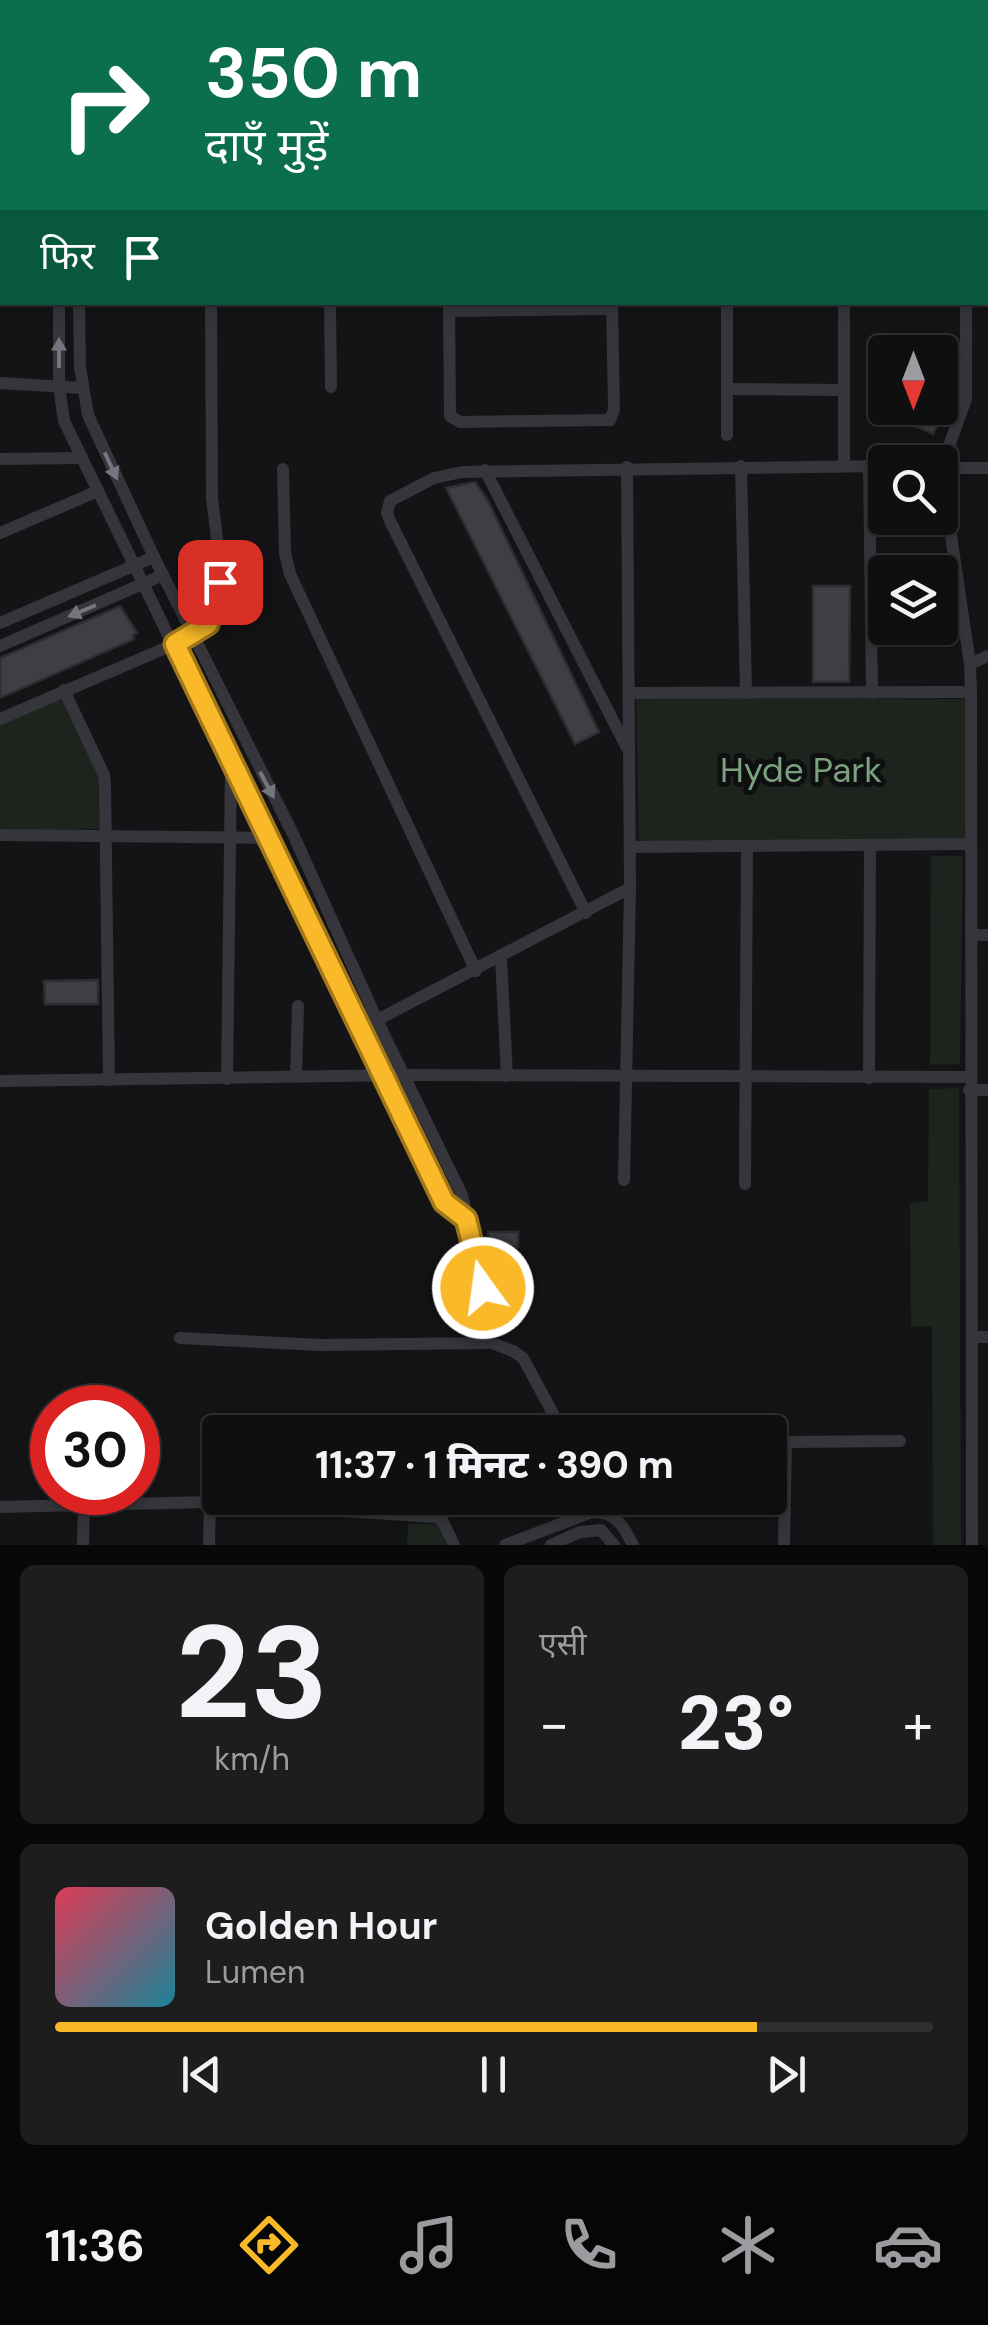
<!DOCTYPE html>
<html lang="hi">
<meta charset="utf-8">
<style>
:root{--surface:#0f0f10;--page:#1d1d1e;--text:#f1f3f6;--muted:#9b9c9f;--line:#2f2f30;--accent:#f9b928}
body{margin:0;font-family:"DM Sans","Noto Sans Devanagari",sans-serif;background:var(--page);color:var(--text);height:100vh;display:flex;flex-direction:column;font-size:38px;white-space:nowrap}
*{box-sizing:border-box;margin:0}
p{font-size:32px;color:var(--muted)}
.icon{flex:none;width:55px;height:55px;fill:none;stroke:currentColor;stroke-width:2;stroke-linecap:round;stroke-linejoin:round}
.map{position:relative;height:1545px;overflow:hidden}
.side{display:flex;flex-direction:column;gap:20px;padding:20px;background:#080809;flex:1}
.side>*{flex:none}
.guide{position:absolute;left:0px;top:0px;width:990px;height:305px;box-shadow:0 5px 15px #0003,0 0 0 2px var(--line);background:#0b6e4f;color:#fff;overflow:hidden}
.needle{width:65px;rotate:180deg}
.tools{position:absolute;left:868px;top:335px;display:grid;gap:20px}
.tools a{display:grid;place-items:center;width:90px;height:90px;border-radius:10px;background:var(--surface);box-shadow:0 5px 15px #0003,0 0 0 2px var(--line);font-size:50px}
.speed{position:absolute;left:30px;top:1385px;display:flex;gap:20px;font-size:50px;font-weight:700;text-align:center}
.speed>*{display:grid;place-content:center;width:130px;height:130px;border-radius:50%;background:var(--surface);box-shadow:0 5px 15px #0003,0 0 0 2px var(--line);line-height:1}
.speed .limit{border:15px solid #d22;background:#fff;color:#111}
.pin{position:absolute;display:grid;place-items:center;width:85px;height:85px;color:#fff;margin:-42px;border-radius:20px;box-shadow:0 5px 15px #0006}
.me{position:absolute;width:110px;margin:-55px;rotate:346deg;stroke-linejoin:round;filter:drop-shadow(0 0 8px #0008)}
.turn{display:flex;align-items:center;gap:35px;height:210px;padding:0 40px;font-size:45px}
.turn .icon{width:130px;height:130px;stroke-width:2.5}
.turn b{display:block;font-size:70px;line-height:85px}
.then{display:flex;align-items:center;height:95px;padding:0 40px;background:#0003;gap:20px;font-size:38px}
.big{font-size:75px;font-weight:800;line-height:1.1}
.side .widget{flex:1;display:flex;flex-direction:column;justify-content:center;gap:15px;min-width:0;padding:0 35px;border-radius:15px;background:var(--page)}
.side .dial{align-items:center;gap:0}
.dial b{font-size:130px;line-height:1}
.song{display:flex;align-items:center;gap:30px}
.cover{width:120px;height:120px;border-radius:15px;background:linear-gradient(135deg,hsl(350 70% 55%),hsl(190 70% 35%))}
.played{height:10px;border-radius:5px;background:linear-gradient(90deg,var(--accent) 80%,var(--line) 80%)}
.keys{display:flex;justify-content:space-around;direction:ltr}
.heat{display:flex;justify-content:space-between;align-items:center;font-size:55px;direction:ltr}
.side .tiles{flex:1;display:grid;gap:20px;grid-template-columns:1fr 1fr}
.widget:last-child{grid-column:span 2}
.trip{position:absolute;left:202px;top:1415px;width:585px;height:100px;border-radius:10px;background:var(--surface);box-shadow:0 5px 15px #0003,0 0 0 2px var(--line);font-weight:800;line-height:100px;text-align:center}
.tabs{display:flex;height:160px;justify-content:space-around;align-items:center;background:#060606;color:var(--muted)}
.tabs .icon{width:70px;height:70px}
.tabs .current{color:var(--accent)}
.tabs b{font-size:45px;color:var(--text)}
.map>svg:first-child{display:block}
.green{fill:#1c241d}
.building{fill:#3e3f43;stroke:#2e2e32;stroke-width:2.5}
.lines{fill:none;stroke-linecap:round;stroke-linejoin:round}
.minor{stroke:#35353b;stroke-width:12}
.oneway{fill:#73757f}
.route-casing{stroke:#a2781a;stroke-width:25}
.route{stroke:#f9b928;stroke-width:18}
.labels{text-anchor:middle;stroke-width:10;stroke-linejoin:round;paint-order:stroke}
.park-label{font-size:35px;fill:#7ba27e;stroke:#0f0f11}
</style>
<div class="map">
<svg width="988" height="1545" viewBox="0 0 988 1545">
<rect width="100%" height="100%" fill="#141416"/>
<g class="green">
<path d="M63,695L100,778V829L0,831V724Z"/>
<path d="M636,698L967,699L966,839L639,842Z"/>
<path d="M931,856H963L960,1064L930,1065Z"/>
<path d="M959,1088L961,1545H933L932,1327L911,1326L910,1203L928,1201L929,1089Z"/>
<path d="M408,1524H439L446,1545H407Z"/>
</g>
<g class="building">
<path d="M899,408H946L933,434L894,417Z"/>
<path d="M475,482L488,501L599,732L575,744L446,488Z"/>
<path d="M813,586H850L849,682H813Z"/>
<path d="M120,606L137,633L133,635L134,639L0,698V658Z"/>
<path d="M98,980V1004H45L44,981Z"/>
<path d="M488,1232H518V1247H506V1264H492Z"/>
</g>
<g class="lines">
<g class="minor">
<path d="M57,0V2"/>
<path d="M78,0V2"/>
<path d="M209,0V2"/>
<path d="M325,0V2"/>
<path d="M610,0V2"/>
<path d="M725,0V2"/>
<path d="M448,2V0"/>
<path d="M845,2V0"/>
<path d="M968,2V0"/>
<path d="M59,302V386L64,421L444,1202L465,1219"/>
<path d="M79,302L80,367L88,415L154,557L293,834L377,1020L462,1195L482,1281L484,1340L513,1351L523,1358L563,1432"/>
<path d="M330,302L331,387"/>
<path d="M449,302L450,416L460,422L610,420L614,410L612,302"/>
<path d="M727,302V435"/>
<path d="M844,302V465"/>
<path d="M966,302V399L941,468L970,664L971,692L972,1545"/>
<path d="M449,311L612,309"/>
<path d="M0,383L82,388"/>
<path d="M727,389L844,390"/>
<path d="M0,459L82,458"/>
<path d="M869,465L872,693"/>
<path d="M741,466L746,693"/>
<path d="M940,468H988"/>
<path d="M283,469L285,553L290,574L476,971"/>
<path d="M485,470L627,748"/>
<path d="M0,533L98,491"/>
<path d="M0,623L154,557"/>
<path d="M0,646L163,575"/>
<path d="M970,664L988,656"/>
<path d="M64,690L104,775L105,786L109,1080"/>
<path d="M629,693L971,692"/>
<path d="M0,719L175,644L209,623L221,571L212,498L211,302"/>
<path d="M0,835L268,838"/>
<path d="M630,847L971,844"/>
<path d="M586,913L390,521L387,513L390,501L434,478L462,472L885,466"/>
<path d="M971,935H988"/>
<path d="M501,958L507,1076"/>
<path d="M377,1020L630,888"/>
<path d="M296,1077L298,1006"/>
<path d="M869,1078L870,846"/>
<path d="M227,1079L231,766"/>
<path d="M0,1081L404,1075L969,1077"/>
<path d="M969,1090H988"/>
<path d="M624,1180L630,888L627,467"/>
<path d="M745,1184L747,846"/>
<path d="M972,1337H988"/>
<path d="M180,1338L321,1345L487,1343"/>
<path d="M0,1507L210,1502L435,1517L442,1520L454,1545"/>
<path d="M83,1545L84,1505"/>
<path d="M209,1545L210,1502"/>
<path d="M505,1545L592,1512C616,1512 623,1525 633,1545"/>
<path d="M551,1545L580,1532L601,1530L614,1545"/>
<path d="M784,1545L786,1442L900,1441"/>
</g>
</g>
<defs><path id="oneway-solid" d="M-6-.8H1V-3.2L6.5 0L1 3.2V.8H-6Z" transform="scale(2.5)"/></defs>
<g class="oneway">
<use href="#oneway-solid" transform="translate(59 353) rotate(-90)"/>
<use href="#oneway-solid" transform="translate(111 466) rotate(65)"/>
<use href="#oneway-solid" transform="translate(82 611) rotate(157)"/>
<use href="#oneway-solid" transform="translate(267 785) rotate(62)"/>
</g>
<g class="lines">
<g class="route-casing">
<path id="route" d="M220,582L208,624L175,644L444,1202L466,1219L483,1288"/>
</g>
<use href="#route" class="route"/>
</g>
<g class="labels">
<g class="park-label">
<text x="801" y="782">Hyde Park</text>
</g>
</g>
</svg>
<div class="tools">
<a><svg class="needle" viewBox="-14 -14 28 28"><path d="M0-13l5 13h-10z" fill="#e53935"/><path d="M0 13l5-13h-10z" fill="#9b9c9f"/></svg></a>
<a><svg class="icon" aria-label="search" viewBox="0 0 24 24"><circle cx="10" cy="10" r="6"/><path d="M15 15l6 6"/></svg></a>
<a><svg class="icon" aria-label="layers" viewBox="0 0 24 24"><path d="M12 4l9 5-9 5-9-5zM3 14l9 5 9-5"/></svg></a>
</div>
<div class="speed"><div class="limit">30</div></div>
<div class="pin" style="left:220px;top:582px;background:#d93025"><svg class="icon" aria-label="arrive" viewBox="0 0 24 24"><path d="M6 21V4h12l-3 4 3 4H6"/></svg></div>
<svg class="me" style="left:483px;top:1288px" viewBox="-20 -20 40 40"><circle r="17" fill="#f9b928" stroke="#fff" stroke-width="3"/><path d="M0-11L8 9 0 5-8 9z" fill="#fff"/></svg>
<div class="trip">11:37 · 1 मिनट · 390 m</div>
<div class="guide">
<div class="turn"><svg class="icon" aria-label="right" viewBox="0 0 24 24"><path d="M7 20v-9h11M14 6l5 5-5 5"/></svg><div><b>350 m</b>दाएँ मुड़ें</div></div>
<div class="then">फिर<svg class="icon" aria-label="arrive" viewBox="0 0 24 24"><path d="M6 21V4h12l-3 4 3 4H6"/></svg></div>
</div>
</div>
<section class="side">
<div class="tiles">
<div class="widget dial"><b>23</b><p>km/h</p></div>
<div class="widget"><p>एसी</p>
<div class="heat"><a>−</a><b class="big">23°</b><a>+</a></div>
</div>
<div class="widget">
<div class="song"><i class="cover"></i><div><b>Golden Hour</b><p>Lumen</p></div></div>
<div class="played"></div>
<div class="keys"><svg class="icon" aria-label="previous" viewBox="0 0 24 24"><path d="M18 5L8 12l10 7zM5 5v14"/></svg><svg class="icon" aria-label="pause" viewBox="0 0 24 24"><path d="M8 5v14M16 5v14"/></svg><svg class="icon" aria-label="next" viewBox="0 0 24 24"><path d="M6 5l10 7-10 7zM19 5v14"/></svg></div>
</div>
</div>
</section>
<nav class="tabs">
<b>11:36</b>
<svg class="icon current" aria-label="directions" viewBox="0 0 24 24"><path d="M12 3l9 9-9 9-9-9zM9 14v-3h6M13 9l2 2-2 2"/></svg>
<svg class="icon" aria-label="music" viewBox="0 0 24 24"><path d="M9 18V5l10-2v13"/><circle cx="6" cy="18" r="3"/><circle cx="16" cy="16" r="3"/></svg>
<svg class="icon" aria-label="phone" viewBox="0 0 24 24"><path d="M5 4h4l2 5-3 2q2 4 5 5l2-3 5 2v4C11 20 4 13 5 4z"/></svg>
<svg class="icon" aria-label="climate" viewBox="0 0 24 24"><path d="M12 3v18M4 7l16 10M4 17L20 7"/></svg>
<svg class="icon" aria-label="car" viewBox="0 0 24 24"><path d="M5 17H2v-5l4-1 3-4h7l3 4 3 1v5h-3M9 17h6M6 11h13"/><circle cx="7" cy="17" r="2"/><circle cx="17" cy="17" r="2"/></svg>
</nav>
